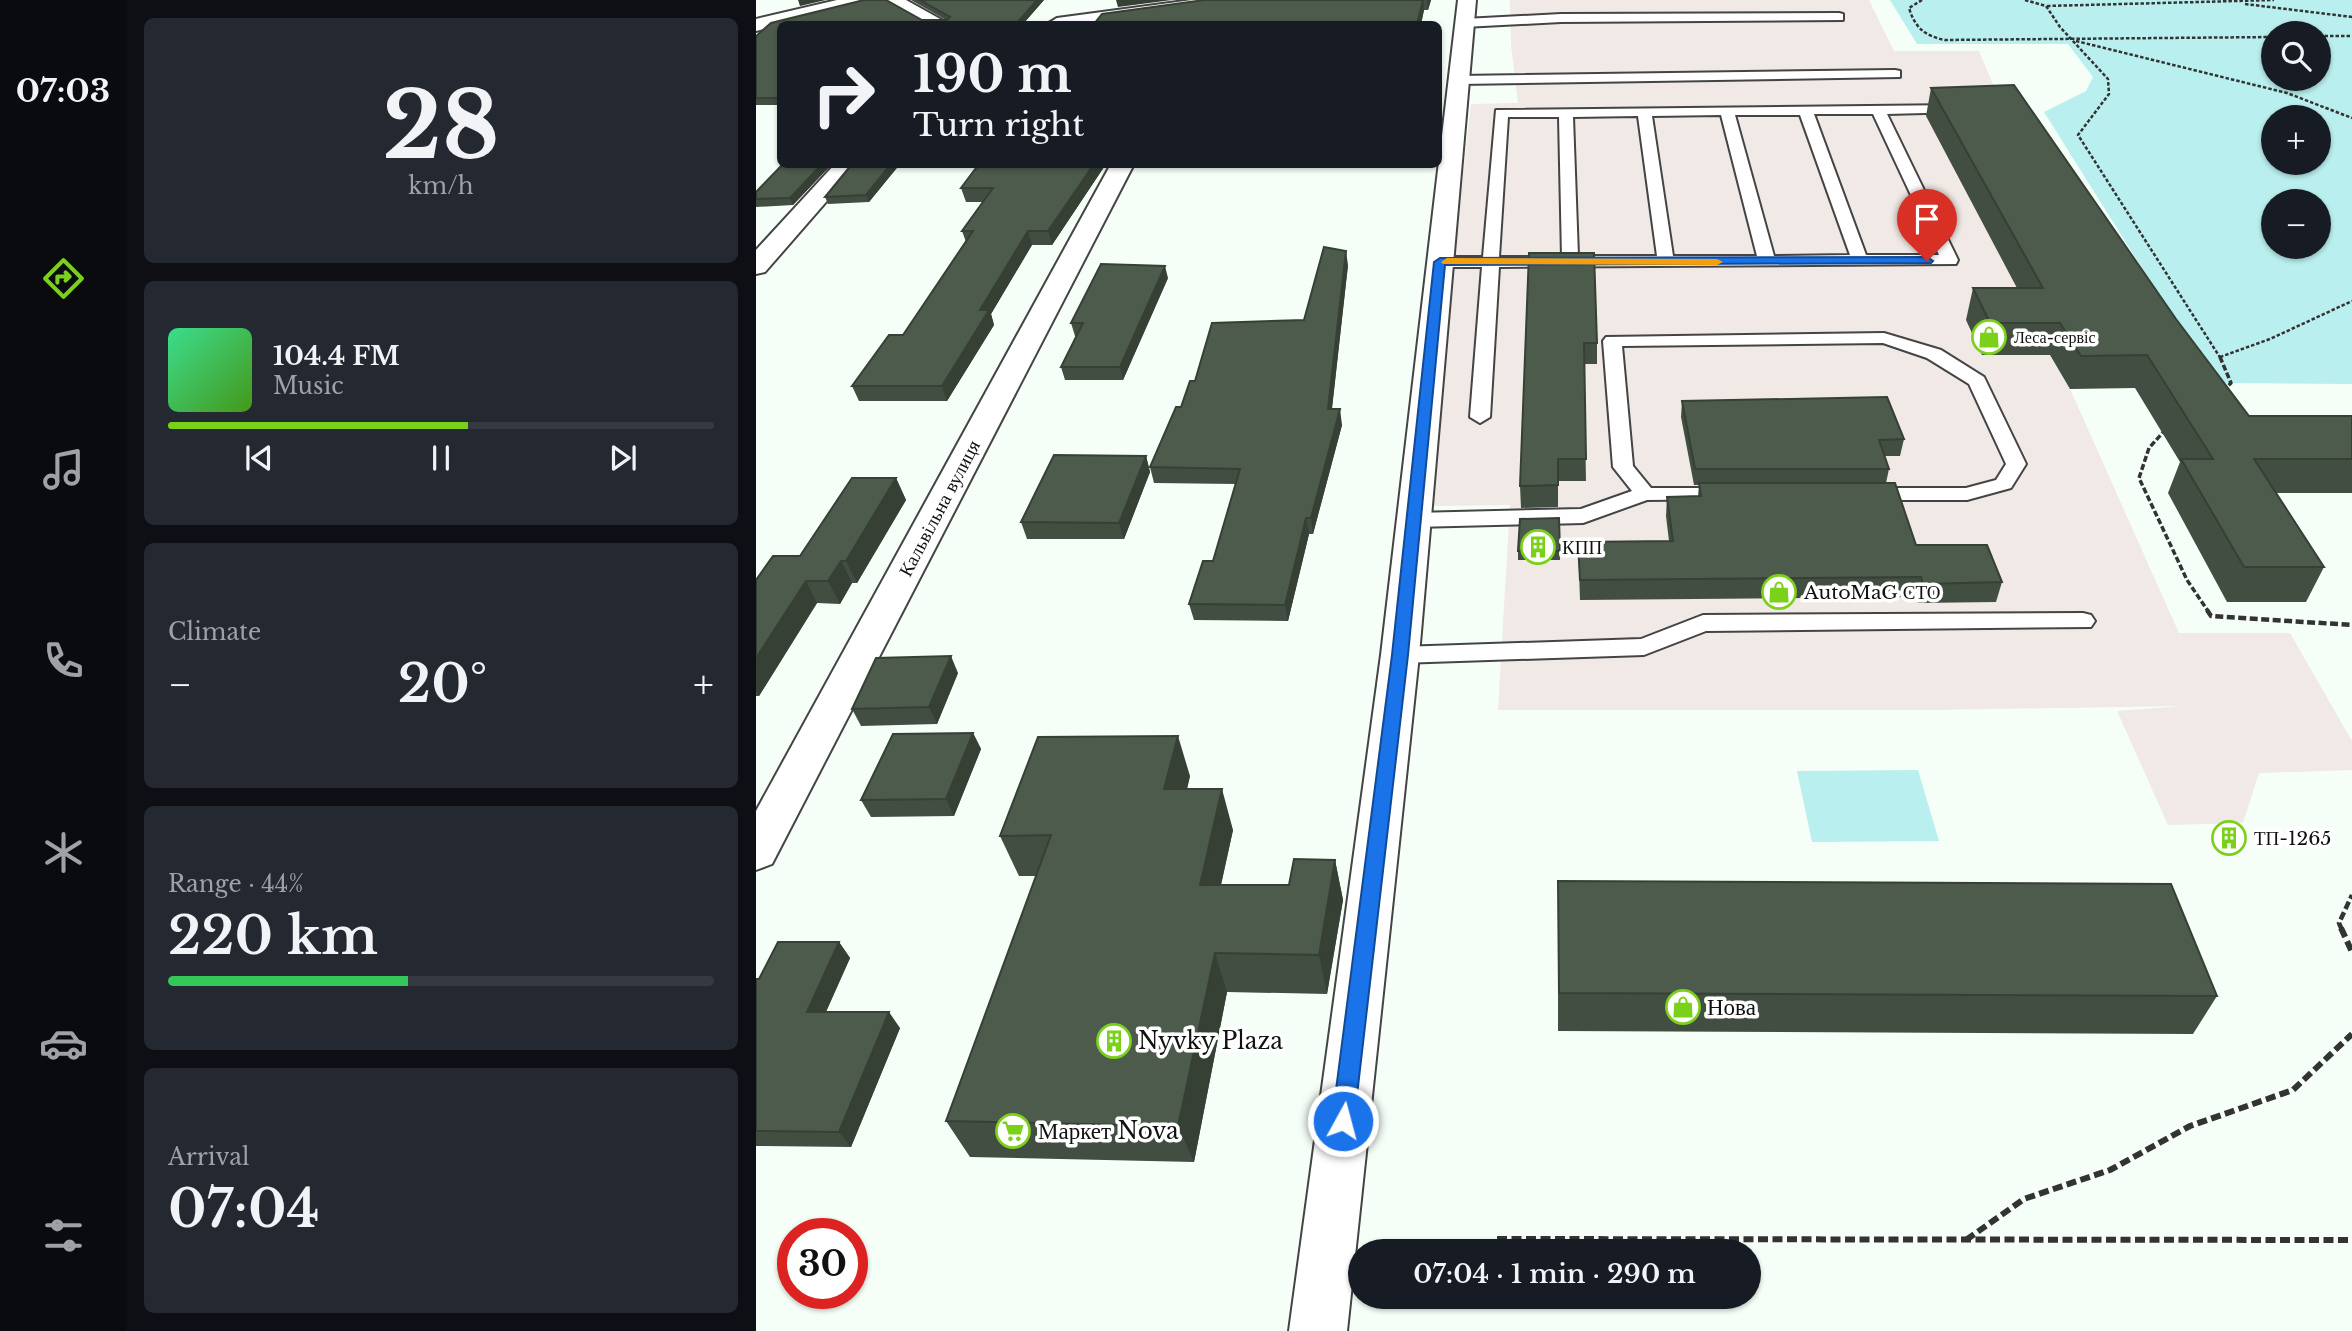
<!DOCTYPE html>
<meta charset="utf-8">
<style>
:root{--surface:#171b24;--page:#242831;--text:#f1f3f6;--muted:#9ea1a6;--line:#363941;--accent:#7bd01a}
body{margin:0;font-family:"Libre Baskerville",serif;background:var(--page);color:var(--text);height:100vh;display:flex;flex-direction:column;font-size:26px;white-space:nowrap}
*{box-sizing:border-box;margin:0}
p{font-size:23px;color:var(--muted)}
.icon{flex:none;width:38px;height:38px;fill:none;stroke:currentColor;stroke-width:2;stroke-linecap:round;stroke-linejoin:round}
.map{position:relative;flex:1;overflow:hidden}
.sheet{display:flex;flex-direction:column;gap:18px;padding:18px;background:#0d0f14;width:630px}
.sheet>*{flex:none}
.guide{position:absolute;left:21px;top:21px;width:665px;height:147px;border-radius:10px;box-shadow:0 2px 5px #0004;background:#171b24;color:var(--text);overflow:hidden}
.fabs{position:absolute;left:1505px;top:21px;display:grid;gap:14px}
.fabs a{display:grid;place-items:center;width:70px;height:70px;border-radius:50%;background:var(--surface);box-shadow:0 2px 5px #0004;font-size:35px}
.speed{position:absolute;left:21px;top:1218px;display:flex;gap:14px;font-size:35px;font-weight:700;text-align:center}
.speed>*{display:grid;place-content:center;width:91px;height:91px;border-radius:50%;background:var(--surface);box-shadow:0 2px 5px #0004;line-height:1}
.speed .limit{border:10px solid #d22;background:#fff;color:#111}
.pin{position:absolute;display:grid;place-items:center;width:60px;height:60px;color:#fff;margin:-72px -30px;border-radius:50% 50% 50% 0;rotate:-45deg;box-shadow:0 0 7px #0007}
.pin .icon{rotate:45deg}
.me{position:absolute;width:77px;margin:-38px;rotate:7deg;stroke-linejoin:round;filter:drop-shadow(0 0 5px #0008)}
.turn{display:flex;align-items:center;gap:24px;height:147px;padding:0 21px;font-size:32px}
.turn .icon{width:91px;height:91px;stroke-width:2.5}
.turn b{display:block;font-size:49px;line-height:60px}
.big{font-size:52px;font-weight:600;line-height:1.1}
.sheet .tile{flex:1;display:flex;flex-direction:column;justify-content:center;gap:10px;min-width:0;padding:0 24px;border-radius:10px;background:var(--page)}
.sheet .dial{align-items:center;gap:0}
.dial b{font-size:91px;line-height:1}
.song{display:flex;align-items:center;gap:21px}
.cover{width:84px;height:84px;border-radius:10px;background:linear-gradient(135deg,hsl(150 70% 55%),hsl(100 70% 35%))}
.played{height:7px;border-radius:4px;background:linear-gradient(90deg,var(--accent) 55%,var(--line) 55%)}
.keys{display:flex;justify-content:space-around;direction:ltr}
.heat{display:flex;justify-content:space-between;align-items:center;font-size:38px;direction:ltr}
.charge{height:10px;border-radius:5px;background:linear-gradient(90deg,#34c759 44%,var(--line) 0)}
.trip{position:absolute;left:592px;top:1239px;width:413px;height:70px;border-radius:35px;background:var(--surface);box-shadow:0 2px 5px #0004;font-weight:600;line-height:70px;text-align:center}
main{display:flex;flex:1;min-height:0}
.tabs{display:flex;flex-direction:column;width:126px;justify-content:space-around;align-items:center;background:#090b0e;color:var(--muted)}
.tabs .icon{width:49px;height:49px}
.tabs .current{color:var(--accent)}
.tabs b{font-size:32px;color:var(--text)}
.map>svg:first-child{display:block}
.industrial{fill:#f0e9e5}
.green{fill:#b9efee;fill-rule:evenodd}
.lines{fill:none;stroke-linecap:round;stroke-linejoin:round}
.lane-casing{stroke:#444;stroke-width:4}
.street-casing{stroke:#444;stroke-width:4}
.path-far3{stroke:#333;stroke-width:2.5;stroke-dasharray:3.5 2;stroke-linecap:butt}
.path-far2{stroke:#333;stroke-width:3.5;stroke-dasharray:6 2.5;stroke-linecap:butt}
.path-far1{stroke:#333;stroke-width:4.5;stroke-dasharray:8 3.5;stroke-linecap:butt}
.path{stroke:#333;stroke-width:6;stroke-dasharray:10 4.5;stroke-linecap:butt}
.lane{fill:#fff;fill-rule:evenodd}
.street{fill:#fff;fill-rule:evenodd}
.wall{fill:#424e41}
.shaded-wall{fill:#364035}
.building{fill:#4d5b4c;stroke:#364035;stroke-width:2}
.route{fill:#1a73e8;stroke:#114b97;stroke-width:2}
.slow{fill:#f59e0b}
.labels{text-anchor:middle;stroke-width:7;stroke-linejoin:round;paint-order:stroke}
.far-poi-label{font-size:16px;fill:#111;stroke:#fff;text-anchor:start}
.street-label{font-size:19px;fill:#111;stroke:#fff}
.poi-label{font-size:19px;fill:#111;stroke:#fff;text-anchor:start}
.near-poi-label{font-size:23px;fill:#111;stroke:#fff;text-anchor:start}
</style>
<main>
<nav class="tabs">
<b>07:03</b>
<svg class="icon current" aria-label="directions" viewBox="0 0 24 24"><path d="M12 3l9 9-9 9-9-9zM9 14v-3h6M13 9l2 2-2 2"/></svg>
<svg class="icon" aria-label="music" viewBox="0 0 24 24"><path d="M9 18V5l10-2v13"/><circle cx="6" cy="18" r="3"/><circle cx="16" cy="16" r="3"/></svg>
<svg class="icon" aria-label="phone" viewBox="0 0 24 24"><path d="M5 4h4l2 5-3 2q2 4 5 5l2-3 5 2v4C11 20 4 13 5 4z"/></svg>
<svg class="icon" aria-label="climate" viewBox="0 0 24 24"><path d="M12 3v18M4 7l16 10M4 17L20 7"/></svg>
<svg class="icon" aria-label="car" viewBox="0 0 24 24"><path d="M5 17H2v-5l4-1 3-4h7l3 4 3 1v5h-3M9 17h6M6 11h13"/><circle cx="7" cy="17" r="2"/><circle cx="17" cy="17" r="2"/></svg>
<svg class="icon" aria-label="filters" viewBox="0 0 24 24"><path d="M4 7h16M4 17h16"/><circle cx="9" cy="7" r="2"/><circle cx="15" cy="17" r="2"/></svg>
</nav>
<section class="sheet">
<div class="tile dial"><b>28</b><p>km/h</p></div>
<div class="tile">
<div class="song"><i class="cover"></i><div><b>104.4 FM</b><p>Music</p></div></div>
<div class="played"></div>
<div class="keys"><svg class="icon" aria-label="previous" viewBox="0 0 24 24"><path d="M18 5L8 12l10 7zM5 5v14"/></svg><svg class="icon" aria-label="pause" viewBox="0 0 24 24"><path d="M8 5v14M16 5v14"/></svg><svg class="icon" aria-label="next" viewBox="0 0 24 24"><path d="M6 5l10 7-10 7zM19 5v14"/></svg></div>
</div>
<div class="tile"><p>Climate</p>
<div class="heat"><a>−</a><b class="big">20°</b><a>+</a></div>
</div>
<div class="tile"><p>Range · 44%</p><b class="big">220 km</b><div class="charge"></div></div>
<div class="tile"><p>Arrival</p><b class="big">07:04</b></div>
</section>
<div class="map">
<svg width="1596" height="1331" viewBox="0 0 1596 1331">
<rect width="100%" height="100%" fill="#f5fff8"/>
<path class="industrial" d="M754,0H1113L1138,51H1223L1245,103L1293,354L1314,389L1423,633H1534L1596,741V770L1503,773L1487,823L1412,825L1361,711L1425,706L1177,710H742L754,505L677,506L697,262L715,104L762,103L755,45Z"/>
<g class="green">
<path d="M1134,0H1596V384L1458,383L1288,112L1330,91L1337,77L1312,44H1161ZM1517,33H1563V79H1517ZM1517,117H1563V163H1517ZM1517,201H1563V247H1517Z"/>
<path d="M1162,770L1183,841L1056,842L1041,771Z"/>
</g>
<g class="lines">
<g class="lane-casing">
<g id="lane">
<path d="M1083,13L1087,14V20L805,22L708,27L702,23L708,19L805,14Z"/>
<path d="M1139,70L1144,71V77L703,84L696,80L703,76Z"/>
<path d="M1202,105L1207,106V112L1131,114L1202,260L1200,264L743,267L734,417L724,423L714,417L726,267H684L676,262L684,257H727L740,110ZM1058,114H1117L1183,255H1110ZM965,115L1001,256H917L896,116ZM979,115H1044L1094,255L1018,256ZM882,116L901,256H822L817,117ZM752,117H803L806,257H743Z"/>
<path d="M1128,333L1185,350L1228,377L1270,464L1255,488L1211,500H1110L1099,494L1110,488H1210L1240,480L1250,464L1213,384L1171,358L1127,343L866,346L877,466L895,488H975L982,489L986,494L982,499L891,500L827,523L658,527L647,520L658,513L825,509L876,491L857,467L847,341L850,337Z"/>
<path d="M1327,613L1335,615L1339,621L1335,627L950,631L888,655L644,663L635,661L632,655L635,649L644,647L885,639L947,615Z"/>
</g>
</g>
<g class="street-casing">
<g id="street">
<path d="M81,0H113L110,4L0,31V19Z"/>
<path d="M127,0H150L193,24H169Z"/>
<path d="M436,0H486L477,5L339,24H291L301,18Z"/>
<path d="M702,0H720L663,655L591,1331H533L625,655Z"/>
<path d="M79,164H103L9,272L0,274V250Z"/>
<path d="M355,164H378L16,864L0,870V811Z"/>
</g>
</g>
<g class="path-far3">
<path d="M1166,0L1153,8C1159,28 1169,36 1189,40L1517,37"/>
<path d="M1269,0L1290,6L1304,27L1352,79L1353,94L1322,135L1465,359"/>
<path d="M1489,4L1596,17"/>
<path d="M1291,6L1518,0"/>
<path d="M1563,36H1596"/>
<path d="M1320,41L1531,93L1596,118"/>
<path d="M1464,357L1514,339L1596,301"/>
</g>
<g class="path-far2">
<path d="M1464,357L1475,383L1469,389"/>
<path d="M1410,429L1393,448L1383,478L1431,580L1452,611"/>
</g>
<g class="path-far1">
<path d="M1451,610L1455,616L1596,625"/>
<path d="M1586,930L1583,923L1596,895"/>
</g>
<g class="path">
<path d="M1585,928L1596,952"/>
<path d="M741,1239L1596,1240"/>
<path d="M1210,1240L1268,1199L1354,1170L1434,1126L1537,1090L1596,1034"/>
</g>
<use href="#lane" class="lane"/>
<use href="#street" class="street"/>
</g>
<g class="wall">
<path d="M108,0H130L166,20H190L155,0H288L267,24H24V105H0V36L15,23Z"/>
<path d="M448,0H675L672,10H668L665,24H338Z"/>
<path d="M1175,88L1420,319L1493,416H1596V493H1520L1568,567L1550,602H1471L1412,493L1424,462L1379,388L1314,389L1294,355H1226L1210,320L1217,288H1261L1170,116Z"/>
<path d="M27,164H76L37,205L0,207V192Z"/>
<path d="M144,164L113,202L72,204L69,197Z"/>
<path d="M223,164H350L296,245H276L235,314L238,325L191,401H103L96,386L147,335L210,242L206,231L227,202H210L205,188Z"/>
<path d="M773,253L841,343V364H828L830,481H802V507L765,508L764,486Z"/>
<path d="M592,265L576,409L586,425L557,534H553L532,621L438,620L433,604L457,561L480,484L398,483L394,467L439,381L548,320Z"/>
<path d="M412,278L367,380H309L305,367L320,336H319L315,323Z"/>
<path d="M926,401L1148,439L1144,456H1129L1133,469L1130,483L1160,545L1246,582L1240,602L1162,603L1160,597L824,600L822,542L913,541L910,516L911,497L942,496L943,485H938L925,417Z"/>
<path d="M390,456L394,472L368,539H271L265,522Z"/>
<path d="M140,478L150,500L101,583H96L84,604L61,603L3,696H0V580L44,556Z"/>
<path d="M803,518L804,560H762V551Z"/>
<path d="M202,673L181,724L105,726L96,709Z"/>
<path d="M217,733L225,749L198,816L115,817L105,800Z"/>
<path d="M434,776L431,789L477,830L465,885H533L579,860L587,900L571,994L471,992L438,1162L214,1157L190,1121L280,876H263L244,836Z"/>
<path d="M802,881L1461,996L1437,1034L802,1031Z"/>
<path d="M83,942L94,958L70,1012L144,1028L95,1147L0,1146V979H3Z"/>
</g>
<g class="shaded-wall">
<path d="M42,0H70L44,6Z"/>
<path d="M281,0H288L267,24H260Z"/>
<path d="M360,0H416L362,7Z"/>
<path d="M667,0L668,10L665,24H661Z"/>
<path d="M671,0H675L672,10Z"/>
<path d="M66,164H76L37,205L34,198Z"/>
<path d="M135,164H144L113,202L110,195Z"/>
<path d="M338,164H350L296,245L292,231Z"/>
<path d="M272,231L276,245L235,314L238,325L191,401L186,386L224,310Z"/>
<path d="M590,251L592,265L574,425L572,409Z"/>
<path d="M409,266L412,278L367,380L364,367Z"/>
<path d="M584,409L586,425L557,534L555,518Z"/>
<path d="M390,456L394,472L368,539L363,523Z"/>
<path d="M140,478L150,500L101,583L90,561Z"/>
<path d="M550,518L553,534L532,621L529,605Z"/>
<path d="M85,561L96,583L84,604L72,581Z"/>
<path d="M50,581L61,603L3,696L0,690V658Z"/>
<path d="M195,656L202,673L181,724L173,707Z"/>
<path d="M217,733L225,749L198,816L190,799Z"/>
<path d="M422,736L434,776L421,830L408,789Z"/>
<path d="M466,789L477,830L456,925L444,885Z"/>
<path d="M579,860L587,900L571,994L563,955Z"/>
<path d="M83,942L94,958L63,1027L51,1012Z"/>
<path d="M459,953L471,992L438,1162L422,1126Z"/>
<path d="M133,1012L144,1028L95,1147L83,1132Z"/>
</g>
<g class="building">
<path d="M108,0H130L166,20H191L194,17L164,0H281L260,24H24V98H0V36L15,23Z"/>
<path d="M448,0H667L661,24H338L346,14Z"/>
<path d="M1258,85L1420,319L1493,416H1596V459H1498L1568,567H1488L1425,459H1457L1391,355L1325,356L1304,323H1234L1217,288H1287L1175,88Z"/>
<path d="M27,164H66L34,198L0,199V192Z"/>
<path d="M96,164H135L110,195L69,197Z"/>
<path d="M223,164H338L292,231H272L224,310H233L186,386H96L133,335H147L217,231H206L237,188H205Z"/>
<path d="M568,247L590,251L572,409H584L555,518H550L529,605L433,604L447,561H457L484,469L394,467L420,407H425L434,381H439L456,323L548,320Z"/>
<path d="M773,253H838L841,343H828L830,459H802V485L764,486Z"/>
<path d="M345,264L409,266L364,367H305L327,323H315Z"/>
<path d="M1131,397L1148,439L1123,440L1133,469H939L926,401Z"/>
<path d="M298,455L390,456L363,523L265,522Z"/>
<path d="M96,478H140L90,561H85L72,581H50L0,658V580L17,556H44Z"/>
<path d="M943,483H1139L1160,545H1231L1246,582L1167,584L1165,577L824,580L822,542L917,541L911,497L945,496Z"/>
<path d="M803,518L804,551H762L764,519Z"/>
<path d="M195,656L173,707L96,709L120,658Z"/>
<path d="M217,733L190,799L105,800L137,734Z"/>
<path d="M422,736L408,789H466L444,885H533L538,859L579,860L563,955L459,953L422,1126L190,1121L295,835L244,836L282,737Z"/>
<path d="M802,881L1415,884L1461,996L803,993Z"/>
<path d="M22,942H83L51,1012H133L83,1132L0,1131V979H3Z"/>
</g>
<path class="route" d="M1171,257L1177,261L1175,263L689,265L652,655L598,1121L595,1128L587,1131L580,1128L576,1121L636,655L678,262L684,258Z"/>
<path class="slow" d="M691,258L961,259L967,262L961,265L687,264L685,262Z"/>
<defs>
<g id="shop-ring" transform="scale(1.75)"><circle r="9.5" fill="#fff" stroke="#7bd01a" stroke-width="1.5"/><path d="M-5-2.5h2.3a2.7 3.5 0 0 1 5.4 0H5L5.5 6h-11ZM-1.5-2.5h3a1.5 2.3 0 0 0-3 0Z" fill="#7bd01a"/></g>
<g id="building-ring" transform="scale(1.75)"><circle r="9.5" fill="#fff" stroke="#7bd01a" stroke-width="1.5"/><path d="M-4-6H4V6H1V3H-1V6H-4ZM-2.5-4.3h1.7v1.8h-1.7ZM.8-4.3h1.7v1.8H.8ZM-2.5-1h1.7V.8h-1.7ZM.8-1h1.7V.8H.8Z" fill="#7bd01a"/></g>
<g id="supermarket-ring" transform="scale(1.75)"><circle r="9.5" fill="#fff" stroke="#7bd01a" stroke-width="1.5"/><path d="M-6-5.5h2.5l.6 2H6L4.5 2H-2.5L-4.4-4H-6ZM-1.5 3.2a1.3 1.3 0 1 0 .1 0ZM3 3.2a1.3 1.3 0 1 0 .1 0Z" fill="#7bd01a"/></g>
</defs>
<g fill-rule="evenodd">
<use href="#shop-ring" x="1233" y="337"/>
<use href="#building-ring" x="782" y="547"/>
<use href="#shop-ring" x="1023" y="592"/>
<use href="#building-ring" x="1473" y="838"/>
<use href="#shop-ring" x="927" y="1007"/>
<use href="#building-ring" x="358" y="1041"/>
<use href="#supermarket-ring" x="257" y="1131"/>
</g>
<g class="labels">
<g class="far-poi-label">
<text x="1258" y="343">Леса-сервіс</text>
</g>
<g class="street-label">
<text transform="translate(183 508) rotate(-62)" y="7">Кальвільна вулиця</text>
</g>
<g class="poi-label">
<text x="806" y="554">КПП</text>
<text x="1048" y="599">AutoMaG СТО</text>
<text x="1498" y="845">ТП-1265</text>
</g>
<g class="near-poi-label">
<text x="951" y="1015">Нова</text>
<text x="382" y="1049">Nyvky Plaza</text>
<text x="282" y="1139">Маркет Nova</text>
</g>
</g>
</svg>
<div class="fabs">
<a><svg class="icon" aria-label="search" viewBox="0 0 24 24"><circle cx="10" cy="10" r="6"/><path d="M15 15l6 6"/></svg></a>
<a>+</a>
<a>−</a>
</div>
<div class="speed"><div class="limit">30</div></div>
<div class="pin" style="left:1171px;top:261px;background:#d93025"><svg class="icon" aria-label="arrive" viewBox="0 0 24 24"><path d="M6 21V4h12l-3 4 3 4H6"/></svg></div>
<svg class="me" style="left:587px;top:1121px" viewBox="-20 -20 40 40"><circle r="17" fill="#1a73e8" stroke="#fff" stroke-width="3"/><path d="M0-11L8 9 0 5-8 9z" fill="#fff"/></svg>
<div class="trip">07:04 · 1 min · 290 m</div>
<div class="guide">
<div class="turn"><svg class="icon" aria-label="right" viewBox="0 0 24 24"><path d="M7 20v-9h11M14 6l5 5-5 5"/></svg><div><b>190 m</b>Turn right</div></div>
</div>
</div>
</main>
